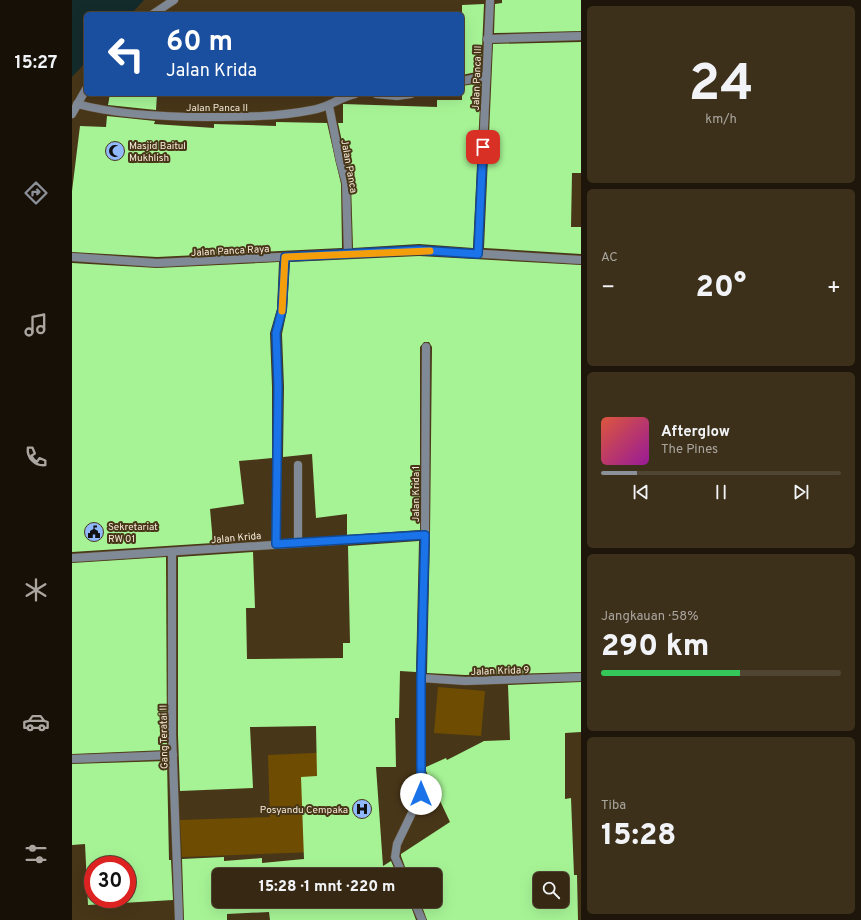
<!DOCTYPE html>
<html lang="id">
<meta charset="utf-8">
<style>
:root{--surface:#362812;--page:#3d301b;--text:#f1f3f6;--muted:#aaa69f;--line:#504432;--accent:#8c9099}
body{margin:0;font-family:Overpass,sans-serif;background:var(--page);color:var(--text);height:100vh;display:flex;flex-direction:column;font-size:15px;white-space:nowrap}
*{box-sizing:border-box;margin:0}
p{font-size:13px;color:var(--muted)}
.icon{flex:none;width:22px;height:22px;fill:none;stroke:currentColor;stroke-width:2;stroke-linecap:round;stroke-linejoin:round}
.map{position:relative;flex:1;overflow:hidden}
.details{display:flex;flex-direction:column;gap:6px;padding:6px;background:#1e160a;width:280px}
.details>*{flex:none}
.top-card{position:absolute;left:12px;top:12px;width:380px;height:84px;border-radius:6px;box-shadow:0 4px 16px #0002,0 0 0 1px var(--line);background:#1a4fa0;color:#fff;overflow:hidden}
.fabs{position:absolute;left:461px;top:872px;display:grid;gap:8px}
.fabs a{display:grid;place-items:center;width:36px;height:36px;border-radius:6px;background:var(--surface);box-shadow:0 4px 16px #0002,0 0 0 1px var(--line);font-size:20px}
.speed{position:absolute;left:12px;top:856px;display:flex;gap:8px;font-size:20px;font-weight:700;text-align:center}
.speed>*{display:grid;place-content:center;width:52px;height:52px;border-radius:50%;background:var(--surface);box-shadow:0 4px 16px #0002,0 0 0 1px var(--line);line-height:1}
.speed .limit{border:6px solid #d22;background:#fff;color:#111}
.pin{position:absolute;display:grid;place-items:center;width:34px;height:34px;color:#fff;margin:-17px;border-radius:8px;box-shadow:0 2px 6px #0006}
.me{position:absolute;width:44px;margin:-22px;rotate:0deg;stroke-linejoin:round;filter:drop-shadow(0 0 3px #0008)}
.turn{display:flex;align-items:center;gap:14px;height:84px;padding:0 16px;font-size:18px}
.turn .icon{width:52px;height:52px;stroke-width:2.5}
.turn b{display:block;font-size:28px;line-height:34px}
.big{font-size:30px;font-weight:800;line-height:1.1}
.details .card{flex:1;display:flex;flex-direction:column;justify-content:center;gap:6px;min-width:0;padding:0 14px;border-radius:6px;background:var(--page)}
.details .dial{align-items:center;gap:0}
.dial b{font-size:52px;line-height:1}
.song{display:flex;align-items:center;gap:12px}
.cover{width:48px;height:48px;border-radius:6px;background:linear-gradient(135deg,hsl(10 70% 55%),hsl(300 70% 35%))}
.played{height:4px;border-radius:2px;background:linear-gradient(90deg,var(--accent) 15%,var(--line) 15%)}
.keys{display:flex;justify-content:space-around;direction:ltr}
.heat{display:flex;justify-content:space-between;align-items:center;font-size:22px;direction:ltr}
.charge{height:6px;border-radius:3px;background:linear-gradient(90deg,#34c759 58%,var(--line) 0)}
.trip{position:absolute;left:140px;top:868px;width:230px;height:40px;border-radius:6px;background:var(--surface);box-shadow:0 4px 16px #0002,0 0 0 1px var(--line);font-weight:800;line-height:40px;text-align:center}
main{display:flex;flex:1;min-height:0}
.dock{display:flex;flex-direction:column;width:72px;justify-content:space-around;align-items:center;background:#161007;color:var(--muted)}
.dock .icon{width:28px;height:28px}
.dock .active{color:var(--accent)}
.dock b{font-size:18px;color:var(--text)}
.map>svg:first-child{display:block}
.green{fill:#6e4d02}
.water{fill:#142b2c}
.building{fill:#a6f395;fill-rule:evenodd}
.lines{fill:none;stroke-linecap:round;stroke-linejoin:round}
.service-casing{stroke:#645337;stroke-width:9}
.minor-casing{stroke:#645337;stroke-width:9}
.tertiary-casing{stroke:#645337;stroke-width:9}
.service{stroke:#808996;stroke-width:8}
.minor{stroke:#808996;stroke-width:8}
.tertiary{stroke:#808996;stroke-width:8}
.route-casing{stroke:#114b97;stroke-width:10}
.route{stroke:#1a73e8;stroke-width:7}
.slow{stroke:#f59e0b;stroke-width:7}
.labels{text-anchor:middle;stroke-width:4;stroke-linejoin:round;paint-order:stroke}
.street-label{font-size:10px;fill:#f6ebda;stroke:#483618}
.poi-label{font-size:10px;fill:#f6ebda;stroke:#483618;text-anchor:start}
</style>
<main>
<nav class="dock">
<b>15:27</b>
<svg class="icon active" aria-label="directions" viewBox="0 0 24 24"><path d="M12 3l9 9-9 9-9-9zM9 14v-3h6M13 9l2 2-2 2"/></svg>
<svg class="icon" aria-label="music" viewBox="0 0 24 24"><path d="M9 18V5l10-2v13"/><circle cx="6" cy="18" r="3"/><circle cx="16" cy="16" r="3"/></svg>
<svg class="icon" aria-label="phone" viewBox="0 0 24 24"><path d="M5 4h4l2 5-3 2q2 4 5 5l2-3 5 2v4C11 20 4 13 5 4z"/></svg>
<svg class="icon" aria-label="climate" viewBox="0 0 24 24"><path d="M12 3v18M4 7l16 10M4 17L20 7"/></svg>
<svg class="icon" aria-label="car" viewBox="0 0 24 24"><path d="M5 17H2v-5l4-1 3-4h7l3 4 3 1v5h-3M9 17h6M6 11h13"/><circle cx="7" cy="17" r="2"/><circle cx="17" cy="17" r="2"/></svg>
<svg class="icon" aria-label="filters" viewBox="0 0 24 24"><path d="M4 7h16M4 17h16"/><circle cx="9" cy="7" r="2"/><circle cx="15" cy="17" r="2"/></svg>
</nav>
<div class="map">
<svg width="509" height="920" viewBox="0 0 509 920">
<rect width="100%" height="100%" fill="#483618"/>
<g class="green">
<path d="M366,687L413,691L409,736L362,733Z"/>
<path d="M265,752L269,851L110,857L108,820L198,817L196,755Z"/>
</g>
<path class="water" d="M0,0H72L59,14H14V62L0,77Z"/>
<g class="building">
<path d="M430,0H509V31L422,33L423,4L430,3Z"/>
<path d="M412,4L409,71L390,75V5Z"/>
<path d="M509,42V173H500L499,227H509V254L412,248L421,44Z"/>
<path d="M409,83L401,248L347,244L281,248L279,183L266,123H271V104L365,107V100H390V86Z"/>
<path d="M38,94H85L84,110L36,105Z"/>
<path d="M35,116L83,121L82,124L142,128V124L204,126V122L255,123L269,184L270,248L85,257L0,252V191L8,126L34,127Z"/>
<path d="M347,256L509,265V672L393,675L355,673L358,535L360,347L357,342H352L348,347V530L275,535V514L244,518L240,454L211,457L212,387L210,334L215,310L218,262Z"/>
<path d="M207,262L205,309L198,333L200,387V458L167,461L172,504L138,509L141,543L0,552V263L85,268Z"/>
<path d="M347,541L344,672L328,671L327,718H323L324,767H304L311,866L319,861L325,875H147V901H337L344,920H198L197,912L155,914V920H112L110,859L152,857V861L190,858V863L232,859L229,777L245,776L244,726L178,727L181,788L108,791L106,735V557L181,552L183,608H174L175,659L271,658V643H278L276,546Z"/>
<path d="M94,557L95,750L0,754V563Z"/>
<path d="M509,682V732L493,733V799L499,798L502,875H505L506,920H355L348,901H363V875H336L329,856V854L378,822L354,771V767L374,758L375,760L412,741L438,740L436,685ZM468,879H490V901H468Z"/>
<path d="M95,761L97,860H99L101,900L16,905L13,844L0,845V764ZM21,865H55V899H21Z"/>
</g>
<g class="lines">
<g class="service-casing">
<path id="service" d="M226,543V465"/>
</g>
<g class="minor-casing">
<g id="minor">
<path d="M415,39L509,36"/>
<path d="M390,81L414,76"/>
<path d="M304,94L325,96L339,94"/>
<path d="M5,104C47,115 91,117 134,117C170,117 205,117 240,110C256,108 268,97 283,94"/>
<path d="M257,106L268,161L274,183L276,254"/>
<path d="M406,254L418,0"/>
<path d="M0,257L85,263L347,250L509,260"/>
<path d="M204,544L206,387L204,333L210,310L213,257"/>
<path d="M100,553V735L107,920"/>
<path d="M0,558L353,535"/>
<path d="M349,678L393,681L509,677"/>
<path d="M0,759L101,755"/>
<path d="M331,875L323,857L325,844L349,794V678L353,535L354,347"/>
<path d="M342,901L350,920"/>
</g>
</g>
<g class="tertiary-casing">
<g id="tertiary">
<path d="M81,14L102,0"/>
<path d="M0,114L14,89"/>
</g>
</g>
<use href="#service" class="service"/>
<use href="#minor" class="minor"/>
<use href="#tertiary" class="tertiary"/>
</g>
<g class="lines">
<g class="route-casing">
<path id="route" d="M349,794V678L353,535L204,544L206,387L204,333L210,310L213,257L347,250L406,254L411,147"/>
</g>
<use href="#route" class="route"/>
<path class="slow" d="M210,311L213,257L358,251"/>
</g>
<defs>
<g id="mosque-disc" transform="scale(1)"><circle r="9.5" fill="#8fb8fd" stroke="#483618"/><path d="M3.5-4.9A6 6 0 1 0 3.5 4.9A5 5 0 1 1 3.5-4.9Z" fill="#111"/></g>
<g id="civic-disc" transform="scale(1)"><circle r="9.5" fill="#8fb8fd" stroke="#483618"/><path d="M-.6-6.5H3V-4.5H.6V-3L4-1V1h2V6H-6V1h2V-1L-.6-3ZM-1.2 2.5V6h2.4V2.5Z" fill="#111"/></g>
<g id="hospital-disc" transform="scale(1)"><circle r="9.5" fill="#8fb8fd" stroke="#483618"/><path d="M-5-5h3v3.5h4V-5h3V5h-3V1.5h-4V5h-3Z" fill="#111"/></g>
</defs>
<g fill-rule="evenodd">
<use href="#mosque-disc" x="43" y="151"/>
<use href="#civic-disc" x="22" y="532"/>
<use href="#hospital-disc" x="290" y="809"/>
</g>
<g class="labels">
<g class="street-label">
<text transform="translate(404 78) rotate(-88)" y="4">Jalan Panca III</text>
<text x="145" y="111">Jalan Panca II</text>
<text transform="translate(278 166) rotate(80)" y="4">Jalan Panca</text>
<text transform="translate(158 250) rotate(-3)" y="4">Jalan Panca Raya</text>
<text transform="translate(343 494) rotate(-90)" y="4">Jalan Krida 1</text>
<text transform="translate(164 537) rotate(-5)" y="4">Jalan Krida</text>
<text transform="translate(428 670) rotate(-2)" y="4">Jalan Krida 9</text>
<text transform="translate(91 737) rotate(-91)" y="4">Gang Teratai II</text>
</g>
<g class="poi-label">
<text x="57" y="149">Masjid Baitul<tspan x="57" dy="12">Mukhlish</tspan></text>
<text x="36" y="530">Sekretariat<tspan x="36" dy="12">RW 01</tspan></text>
<text x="276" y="813" text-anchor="end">Posyandu Cempaka</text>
</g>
</g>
</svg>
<div class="fabs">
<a><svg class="icon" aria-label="search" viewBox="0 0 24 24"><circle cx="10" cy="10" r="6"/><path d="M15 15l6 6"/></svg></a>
</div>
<div class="speed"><div class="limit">30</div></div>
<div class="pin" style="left:411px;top:147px;background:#d93025"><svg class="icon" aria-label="arrive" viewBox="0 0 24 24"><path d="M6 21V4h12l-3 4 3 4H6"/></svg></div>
<svg class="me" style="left:349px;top:794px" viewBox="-20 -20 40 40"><circle r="19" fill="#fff"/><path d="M0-13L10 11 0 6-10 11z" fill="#1a73e8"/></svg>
<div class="trip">15:28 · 1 mnt · 220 m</div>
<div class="top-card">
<div class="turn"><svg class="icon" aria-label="left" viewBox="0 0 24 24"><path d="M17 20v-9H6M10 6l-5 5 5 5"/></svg><div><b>60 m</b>Jalan Krida</div></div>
</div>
</div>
<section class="details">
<div class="card dial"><b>24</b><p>km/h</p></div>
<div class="card"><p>AC</p>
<div class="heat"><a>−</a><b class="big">20°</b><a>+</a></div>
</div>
<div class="card">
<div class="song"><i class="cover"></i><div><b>Afterglow</b><p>The Pines</p></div></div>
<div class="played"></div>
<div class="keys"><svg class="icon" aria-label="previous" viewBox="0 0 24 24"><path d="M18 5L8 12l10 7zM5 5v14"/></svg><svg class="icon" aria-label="pause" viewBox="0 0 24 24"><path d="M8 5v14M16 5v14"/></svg><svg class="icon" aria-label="next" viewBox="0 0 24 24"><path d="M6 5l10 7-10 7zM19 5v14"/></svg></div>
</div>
<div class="card"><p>Jangkauan · 58%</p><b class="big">290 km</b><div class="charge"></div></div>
<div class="card"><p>Tiba</p><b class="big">15:28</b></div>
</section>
</main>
